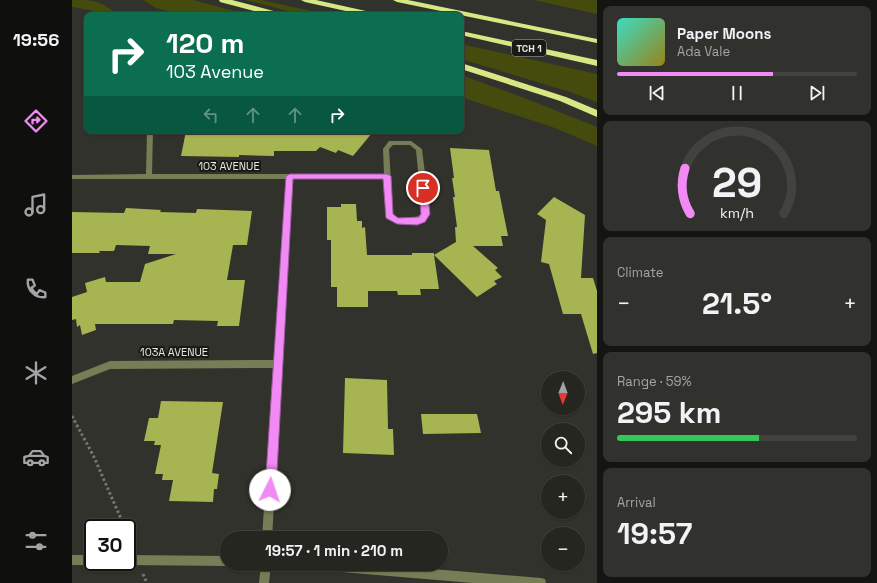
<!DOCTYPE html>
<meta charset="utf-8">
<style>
:root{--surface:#252620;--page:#31322d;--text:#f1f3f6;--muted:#a3a5a5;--line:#42433e;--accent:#f18af4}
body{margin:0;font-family:"Space Grotesk",sans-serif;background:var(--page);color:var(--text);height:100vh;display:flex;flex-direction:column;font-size:15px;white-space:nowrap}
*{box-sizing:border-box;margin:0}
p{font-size:13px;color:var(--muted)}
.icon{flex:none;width:22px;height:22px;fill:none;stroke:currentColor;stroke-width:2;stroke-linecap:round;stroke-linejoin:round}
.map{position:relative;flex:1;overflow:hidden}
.side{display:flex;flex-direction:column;gap:6px;padding:6px;background:#141512;width:280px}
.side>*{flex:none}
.banner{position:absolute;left:12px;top:12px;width:380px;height:122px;border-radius:8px;box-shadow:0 1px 3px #0004,0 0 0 1px var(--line);background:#0b6e4f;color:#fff;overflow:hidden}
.needle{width:26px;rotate:181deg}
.controls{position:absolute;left:469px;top:371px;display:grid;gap:8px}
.controls a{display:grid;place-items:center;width:44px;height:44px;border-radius:50%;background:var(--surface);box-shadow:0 1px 3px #0004,0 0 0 1px var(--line);font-size:20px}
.speed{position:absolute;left:12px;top:519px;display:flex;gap:8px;font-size:20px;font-weight:700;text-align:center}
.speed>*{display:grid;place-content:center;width:52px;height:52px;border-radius:50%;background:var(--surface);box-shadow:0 1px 3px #0004,0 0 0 1px var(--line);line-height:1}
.speed .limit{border:2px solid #111;border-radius:6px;background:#fff;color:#111}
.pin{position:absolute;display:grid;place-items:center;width:34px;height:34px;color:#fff;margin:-17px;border:2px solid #fff;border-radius:50%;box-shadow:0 1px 4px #0007}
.me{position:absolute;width:44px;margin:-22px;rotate:4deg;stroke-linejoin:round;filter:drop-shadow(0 0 3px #0008)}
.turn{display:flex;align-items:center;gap:14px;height:84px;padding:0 16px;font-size:18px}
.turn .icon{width:52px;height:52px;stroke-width:2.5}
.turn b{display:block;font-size:28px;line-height:34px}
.lanes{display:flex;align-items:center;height:38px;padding:0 16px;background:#0003;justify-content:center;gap:20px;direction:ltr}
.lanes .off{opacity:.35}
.big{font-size:30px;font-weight:700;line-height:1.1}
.side .card{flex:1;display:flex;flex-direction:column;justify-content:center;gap:6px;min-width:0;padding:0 14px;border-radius:8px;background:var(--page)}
.side .dial{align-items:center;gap:0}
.dial svg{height:104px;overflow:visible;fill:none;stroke:var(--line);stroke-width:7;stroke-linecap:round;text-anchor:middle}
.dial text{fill:var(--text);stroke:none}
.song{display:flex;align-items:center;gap:12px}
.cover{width:48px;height:48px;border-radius:6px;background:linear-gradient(135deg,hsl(170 70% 55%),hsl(50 70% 35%))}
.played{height:4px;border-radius:2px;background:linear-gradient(90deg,var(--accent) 65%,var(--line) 65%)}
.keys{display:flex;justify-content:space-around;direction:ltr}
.heat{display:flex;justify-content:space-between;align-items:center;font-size:22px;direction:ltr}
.charge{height:6px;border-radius:3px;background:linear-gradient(90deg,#34c759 59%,var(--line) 0)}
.trip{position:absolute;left:148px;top:531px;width:228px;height:40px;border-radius:20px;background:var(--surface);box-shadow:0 1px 3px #0004,0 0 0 1px var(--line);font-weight:700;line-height:40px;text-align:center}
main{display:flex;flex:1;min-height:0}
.tab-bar{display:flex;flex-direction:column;width:72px;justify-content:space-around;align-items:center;background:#0f0f0d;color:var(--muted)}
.tab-bar .icon{width:28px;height:28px}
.tab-bar .current{color:var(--accent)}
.tab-bar b{font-size:18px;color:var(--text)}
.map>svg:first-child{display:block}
.green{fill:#444b0c}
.building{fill:#a6b452}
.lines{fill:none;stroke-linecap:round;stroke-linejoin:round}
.path{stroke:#767771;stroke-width:3;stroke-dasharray:2.5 2.5;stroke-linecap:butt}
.service{fill:#777e57;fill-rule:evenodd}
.minor{fill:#777e57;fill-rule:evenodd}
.motorway{fill:#d8e784;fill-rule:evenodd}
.route{fill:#f18af4;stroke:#9d5a9f}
.labels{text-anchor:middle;stroke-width:4;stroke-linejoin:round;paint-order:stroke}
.shield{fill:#191a16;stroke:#aaaba6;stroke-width:1}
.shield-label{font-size:10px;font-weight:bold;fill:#e8e9e4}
.street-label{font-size:11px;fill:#e8e9e4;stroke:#191a16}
</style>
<main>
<nav class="tab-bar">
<b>19:56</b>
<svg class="icon current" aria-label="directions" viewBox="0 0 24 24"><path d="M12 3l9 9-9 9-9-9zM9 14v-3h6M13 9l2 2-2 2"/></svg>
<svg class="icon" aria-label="music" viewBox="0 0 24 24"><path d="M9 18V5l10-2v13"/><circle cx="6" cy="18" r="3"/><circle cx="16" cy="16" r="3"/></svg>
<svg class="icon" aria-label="phone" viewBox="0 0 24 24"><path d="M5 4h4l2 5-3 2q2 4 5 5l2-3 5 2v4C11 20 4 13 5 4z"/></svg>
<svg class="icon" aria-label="climate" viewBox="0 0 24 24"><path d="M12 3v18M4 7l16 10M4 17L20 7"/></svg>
<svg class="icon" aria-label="car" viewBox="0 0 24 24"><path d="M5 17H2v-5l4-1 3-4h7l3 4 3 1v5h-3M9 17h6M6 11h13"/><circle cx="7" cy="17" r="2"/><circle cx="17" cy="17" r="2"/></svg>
<svg class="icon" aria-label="filters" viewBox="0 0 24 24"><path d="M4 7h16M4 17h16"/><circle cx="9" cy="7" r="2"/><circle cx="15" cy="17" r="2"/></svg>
</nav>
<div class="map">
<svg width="525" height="583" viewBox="0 0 525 583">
<rect width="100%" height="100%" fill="#31322b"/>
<g class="green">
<path d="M0,0C24,0 27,0 46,15L0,7Z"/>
<path d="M71,0H121L177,15H110L84,8Z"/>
<path d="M173,0H190L257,15H231Z"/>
<path d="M462,0H525V14Z"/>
<path d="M389,44L525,74V102L498,92L389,59Z"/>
<path d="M389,75L455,99L525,127V146L483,128L389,97Z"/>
</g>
<g class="building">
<path d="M114,131L223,134L242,131H283L284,133H300L281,156L266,150L264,153L248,147L244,151H202V156L167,155V157L109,156Z"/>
<path d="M378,148L417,150L424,191H427L436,236H429L431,246H401L426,268L423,270L430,277L422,281L425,284L405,297L362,255L367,289H348L349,295H326L325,291H296V307H265V287H259V240H255V207H269V204H284L285,221H290V228L293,227L295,255H340V253H362V255L384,242L383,227H385L381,197H383L380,178H382Z"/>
<path d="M482,197L513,215L509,278H521L525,291V353L521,354L509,314H491L477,264L469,262L474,220L465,214Z"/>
<path d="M54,208L89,210L88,212L124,213L125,209L180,211L175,245H161L155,280H173L167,326H145L146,321L102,320L101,324H23L24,330L10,335L8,325L5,327L4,319L0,320V297L15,292L13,283L33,277L34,282H68L73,264L104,254H76L78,246L44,245L42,251H27L28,253H0V212L52,213Z"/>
<path d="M273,378L315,380L316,429H321L322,455L271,453Z"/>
<path d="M89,401L151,402L140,473L147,474L145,489H142L141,502L97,501L101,480H90L91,474H83L89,445H82L83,441H72L77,418H86Z"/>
<path d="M349,414H405L409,433L351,434Z"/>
</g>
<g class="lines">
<g class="path">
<path d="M0,416L22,457L53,528"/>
<path d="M55,532L60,545"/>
<path d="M71,574L75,583"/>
</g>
<g class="service">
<path d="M0,555H21V562H26L21,565H0Z"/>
<path d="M55,555L155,556V564H159L155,566L55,565L50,562H55Z"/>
<path d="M228,564H300L469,578L473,579L474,583H401L233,569L229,568Z"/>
</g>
<g class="minor">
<path d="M75,131H81L80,174H312L311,149L317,141H339L350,149L358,214C348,228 327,227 314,218L312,178L221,179L200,538H190L201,368L38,369L0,384V376L38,361L202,360L214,179H0V175L74,174ZM321,145H338L344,150L350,213C342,221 330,221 321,215L317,149Z"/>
<path d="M189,564H199L197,583H187Z"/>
</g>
<g class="motorway">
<path d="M147,0H160L209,13L210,15H197L148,2Z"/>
<path d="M229,0H244L303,13L307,15H292L233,2Z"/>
<path d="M321,0H336L525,39V43L325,2Z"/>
<path d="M389,31L525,60V66L389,35Z"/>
<path d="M389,63L494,97L525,110V117L488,101L389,69Z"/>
</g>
</g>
<path class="route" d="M218,174H315L319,176L321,214L326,218L347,217L349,214L347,188L351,185L355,188L358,214L353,222L345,225L325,224L314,218L311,179H221L204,490L202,495L198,496L194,495L193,490L214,176Z"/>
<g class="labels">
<rect class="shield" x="440" y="40" width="34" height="16" rx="3"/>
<g class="shield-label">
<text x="457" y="52">TCH 1</text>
</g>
<g class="street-label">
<text x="157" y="170">103 AVENUE</text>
<text x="102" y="356">103A AVENUE</text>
</g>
</g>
</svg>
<div class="controls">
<a><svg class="needle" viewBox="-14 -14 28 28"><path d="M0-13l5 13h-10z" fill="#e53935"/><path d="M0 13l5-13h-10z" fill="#a3a5a5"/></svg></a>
<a><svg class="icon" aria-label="search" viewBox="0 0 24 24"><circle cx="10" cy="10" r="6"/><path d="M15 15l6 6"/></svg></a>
<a>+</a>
<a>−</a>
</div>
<div class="speed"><div class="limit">30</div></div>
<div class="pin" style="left:351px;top:188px;background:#d93025"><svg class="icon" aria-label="arrive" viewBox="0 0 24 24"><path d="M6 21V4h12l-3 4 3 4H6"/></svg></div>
<svg class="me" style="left:198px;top:490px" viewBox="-20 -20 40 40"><circle r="19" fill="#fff"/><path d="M0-13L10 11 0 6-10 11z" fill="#f18af4"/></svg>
<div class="trip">19:57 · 1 min · 210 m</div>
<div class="banner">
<div class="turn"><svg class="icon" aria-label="right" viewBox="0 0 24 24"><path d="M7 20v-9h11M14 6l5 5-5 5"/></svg><div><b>120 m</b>103 Avenue</div></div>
<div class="lanes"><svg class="icon off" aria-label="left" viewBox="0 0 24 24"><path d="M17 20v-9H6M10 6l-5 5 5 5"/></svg><svg class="icon off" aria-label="ahead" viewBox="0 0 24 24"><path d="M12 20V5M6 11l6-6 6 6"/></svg><svg class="icon off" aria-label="ahead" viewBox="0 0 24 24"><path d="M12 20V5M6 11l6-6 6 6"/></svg><svg class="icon" aria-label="right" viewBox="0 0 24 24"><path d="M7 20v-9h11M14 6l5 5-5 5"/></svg></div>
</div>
</div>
<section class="side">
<div class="card">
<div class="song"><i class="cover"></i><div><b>Paper Moons</b><p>Ada Vale</p></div></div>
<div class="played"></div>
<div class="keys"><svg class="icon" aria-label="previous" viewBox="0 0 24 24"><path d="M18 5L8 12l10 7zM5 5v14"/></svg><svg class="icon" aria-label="pause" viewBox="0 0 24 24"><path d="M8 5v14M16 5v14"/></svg><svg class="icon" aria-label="next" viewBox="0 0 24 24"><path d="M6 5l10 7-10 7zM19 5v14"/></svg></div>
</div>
<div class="card dial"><svg viewBox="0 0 100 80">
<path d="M14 69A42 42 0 1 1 86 69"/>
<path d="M14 69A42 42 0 0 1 10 34" stroke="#f18af4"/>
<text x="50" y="56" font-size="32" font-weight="700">29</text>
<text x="50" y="72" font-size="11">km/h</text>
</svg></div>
<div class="card"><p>Climate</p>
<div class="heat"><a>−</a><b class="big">21.5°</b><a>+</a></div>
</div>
<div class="card"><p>Range · 59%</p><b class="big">295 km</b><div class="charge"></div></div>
<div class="card"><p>Arrival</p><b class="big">19:57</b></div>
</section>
</main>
